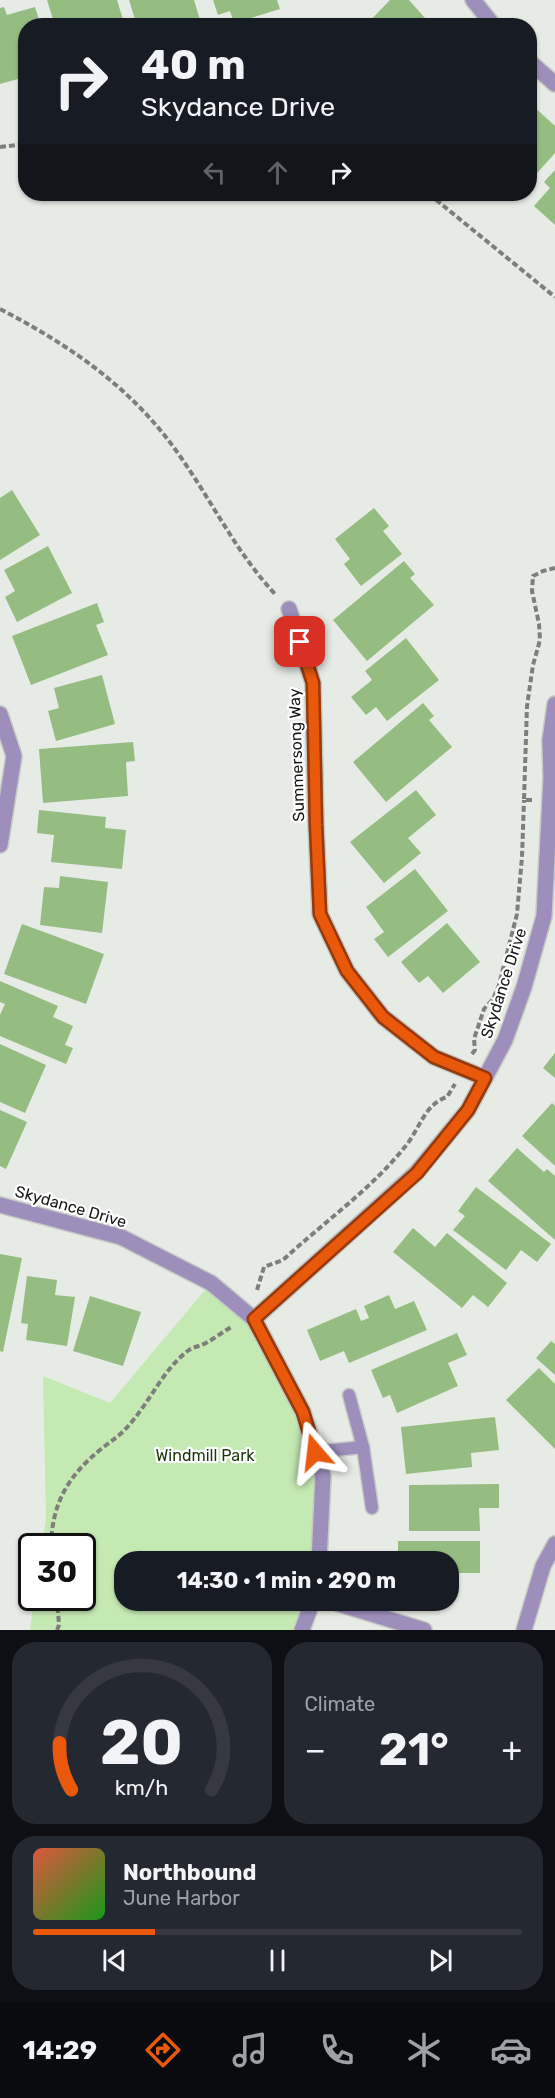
<!DOCTYPE html>
<meta charset="utf-8">
<style>
:root{--surface:#171b24;--page:#242831;--text:#f1f3f6;--muted:#9ea1a6;--line:#363941;--accent:#ea580c}
body{margin:0;font-family:Rubik,sans-serif;background:var(--page);color:var(--text);height:100vh;display:flex;flex-direction:column;font-size:22px;white-space:nowrap}
*{box-sizing:border-box;margin:0}
p{font-size:20px;color:var(--muted)}
.icon{flex:none;width:33px;height:33px;fill:none;stroke:currentColor;stroke-width:2;stroke-linecap:round;stroke-linejoin:round}
.map{position:relative;height:1630px;overflow:hidden}
.sheet{display:flex;flex-direction:column;gap:12px;padding:12px;background:#0d0f14;flex:1}
.sheet>*{flex:none}
.hud{position:absolute;left:18px;top:18px;width:519px;height:183px;border-radius:24px;box-shadow:0 2px 4px #0004;background:#171b24;color:var(--text);overflow:hidden}
.speed{position:absolute;left:18px;top:1533px;display:flex;gap:12px;font-size:30px;font-weight:700;text-align:center}
.speed>*{display:grid;place-content:center;width:78px;height:78px;border-radius:50%;background:var(--surface);box-shadow:0 2px 4px #0004;line-height:1}
.speed .limit{border:3px solid #111;border-radius:9px;background:#fff;color:#111}
.pin{position:absolute;display:grid;place-items:center;width:51px;height:51px;color:#fff;margin:-26px;border-radius:12px;box-shadow:0 3px 9px #0006}
.me{position:absolute;width:66px;margin:-33px;rotate:343deg;stroke-linejoin:round;filter:drop-shadow(0 0 4px #0008)}
.turn{display:flex;align-items:center;gap:21px;height:126px;padding:0 24px;font-size:27px}
.turn .icon{width:78px;height:78px;stroke-width:2.5}
.turn b{display:block;font-size:42px;line-height:51px}
.lanes{display:flex;align-items:center;height:57px;padding:0 24px;background:#0003;justify-content:center;gap:30px;direction:ltr}
.lanes .off{opacity:.35}
.big{font-size:45px;font-weight:700;line-height:1.1}
.sheet .widget{flex:1;display:flex;flex-direction:column;justify-content:center;gap:9px;min-width:0;padding:0 21px;border-radius:24px;background:var(--page)}
.sheet .dial{align-items:center;gap:0}
.dial svg{height:156px;overflow:visible;fill:none;stroke:var(--line);stroke-width:7;stroke-linecap:round;text-anchor:middle}
.dial text{fill:var(--text);stroke:none}
.song{display:flex;align-items:center;gap:18px}
.cover{width:72px;height:72px;border-radius:9px;background:linear-gradient(135deg,hsl(10 70% 55%),hsl(120 70% 35%))}
.played{height:6px;border-radius:3px;background:linear-gradient(90deg,var(--accent) 25%,var(--line) 25%)}
.keys{display:flex;justify-content:space-around;direction:ltr}
.heat{display:flex;justify-content:space-between;align-items:center;font-size:33px;direction:ltr}
.sheet .tiles{flex:1;display:grid;gap:12px;grid-template-columns:1fr 1fr}
.widget:last-child{grid-column:span 2}
.trip{position:absolute;left:114px;top:1551px;width:345px;height:60px;border-radius:24px;background:var(--surface);box-shadow:0 2px 4px #0004;font-weight:700;line-height:60px;text-align:center}
.dock{display:flex;height:96px;justify-content:space-around;align-items:center;background:#090b0e;color:var(--muted)}
.dock .icon{width:42px;height:42px}
.dock .active{color:var(--accent)}
.dock b{font-size:27px;color:var(--text)}
.map>svg:first-child{display:block}
.green{fill:#c5e9b3}
.building{fill:#95bd81}
.lines{fill:none;stroke-linecap:round;stroke-linejoin:round}
.service-casing{stroke:#c6c9c4;stroke-width:15}
.minor-casing{stroke:#c6c9c4;stroke-width:18}
.path{stroke:#7d7f7b;stroke-width:4;stroke-dasharray:6 3;stroke-linecap:butt}
.service{stroke:#9d8ebc;stroke-width:12}
.minor{stroke:#9d8ebc;stroke-width:15}
.route-casing{stroke:#983908;stroke-width:15}
.route{stroke:#ea580c;stroke-width:10}
.labels{text-anchor:middle;stroke-width:4.5;stroke-linejoin:round;paint-order:stroke}
.street-label{font-size:16px;fill:#181917;stroke:#fff}
.park-label{font-size:16px;fill:#1d370c;stroke:#fff}
</style>
<div class="map">
<svg width="555" height="1630" viewBox="0 0 555 1630">
<rect width="100%" height="100%" fill="#e7ebe5"/>
<path class="green" d="M211,1283L254,1319L323,1476L319,1561L124,1562V1600L313,1601L302,1630H30L34,1598H82V1546H42L46,1519L43,1376L110,1403Z"/>
<g class="building">
<path d="M47,0H117L125,26H55Z"/>
<path d="M129,0H194L200,20L186,26H137Z"/>
<path d="M213,0H277L280,9L251,18L252,22L235,26L230,11L218,15Z"/>
<path d="M390,0H409L432,26H365Z"/>
<path d="M4,7L7,15L35,7L41,26H26V86L21,87L18,79L0,84V8Z"/>
<path d="M532,105L555,126V153L530,181V109Z"/>
<path d="M555,170V225L534,206L550,188L544,182Z"/>
<path d="M12,490L40,535L0,560V498Z"/>
<path d="M374,508L389,526L383,531L402,554L361,586L344,564L350,559L335,539Z"/>
<path d="M48,546L72,593L17,622L5,597L15,591L4,570Z"/>
<path d="M404,561L415,574L410,578L434,605L367,661L333,620Z"/>
<path d="M97,603L104,622L96,625L108,655L31,685L12,636Z"/>
<path d="M406,638L439,680L387,721L376,707L366,715L351,697L372,680L365,671Z"/>
<path d="M102,675L115,724L56,741L48,711L59,708L54,688Z"/>
<path d="M423,703L434,716L429,720L452,747L386,802L353,762Z"/>
<path d="M133,742L135,761L126,762L128,796L43,803L39,749Z"/>
<path d="M416,790L436,815L408,838L421,853L384,883L350,842Z"/>
<path d="M39,810L106,817L105,828L126,830L122,869L51,862L54,835L37,833Z"/>
<path d="M415,869L448,911L388,957L374,939L384,932L366,907Z"/>
<path d="M60,876L108,882L102,933L40,925L44,887L59,888Z"/>
<path d="M447,923L480,962L443,993L428,976L419,983L401,962Z"/>
<path d="M22,924L104,954L86,1004L4,974Z"/>
<path d="M0,981L58,1006L53,1017L73,1026L65,1045L73,1048L66,1064L0,1036V1015L5,1004L0,1002Z"/>
<path d="M0,1044L46,1065L25,1113L0,1102Z"/>
<path d="M555,1053V1078L543,1068Z"/>
<path d="M552,1103L555,1106V1166L522,1136Z"/>
<path d="M0,1110L27,1122L6,1169L0,1166Z"/>
<path d="M517,1148L544,1172L547,1169L555,1176V1240L488,1181Z"/>
<path d="M476,1187L551,1244L537,1262L521,1250L506,1270L453,1230L465,1216L458,1211Z"/>
<path d="M413,1228L435,1247L447,1233L507,1283L488,1307L473,1295L462,1308L393,1252Z"/>
<path d="M0,1254L22,1258L3,1352L0,1351Z"/>
<path d="M27,1276L57,1280L55,1295L75,1297L67,1346L26,1340L28,1324L21,1323Z"/>
<path d="M389,1295L395,1309L414,1301L427,1330L349,1363L344,1351L320,1361L307,1330L356,1309L361,1321L369,1318L364,1306Z"/>
<path d="M90,1296L141,1312L123,1366L73,1351Z"/>
<path d="M457,1333L467,1355L448,1363L458,1386L397,1413L390,1395L383,1398L371,1370Z"/>
<path d="M551,1341L555,1344V1375L536,1358Z"/>
<path d="M539,1368L555,1384V1449L506,1400Z"/>
<path d="M495,1417L499,1450L471,1453L472,1467L406,1474L401,1427Z"/>
<path d="M499,1484V1508H479L480,1531H409V1485Z"/>
<path d="M398,1541H480V1573H459V1585H448V1562H369V1553H398Z"/>
</g>
<g class="lines">
<g class="service-casing">
<g id="service">
<path d="M349,1395L363,1447L372,1508"/>
<path d="M315,1452L363,1447"/>
</g>
</g>
<g class="minor-casing">
<g id="minor">
<path d="M473,0L494,26"/>
<path d="M530,62L555,84"/>
<path d="M289,609L313,683L316,825L320,914L347,971L383,1017L434,1057L485,1078"/>
<path d="M0,714L14,756L0,845"/>
<path d="M0,1205L121,1237L211,1283L254,1319"/>
<path d="M319,1562L323,1476L303,1412L254,1319L416,1173L468,1110L505,1040L524,987L544,916L551,778L550,740L555,704"/>
<path d="M326,1600L424,1630"/>
<path d="M302,1630L313,1600"/>
<path d="M524,1630L543,1566L555,1544"/>
</g>
</g>
<g class="path">
<path d="M0,147L26,144"/>
<path d="M429,194L555,297"/>
<path d="M0,309C73,347 135,390 182,459C214,505 238,555 276,595"/>
<path d="M532,800H524L527,706L533,665L540,640L539,624L532,591L533,576L543,571L555,568"/>
<path d="M472,1054L475,1050L474,1039L484,1009L493,999L499,985L517,914L522,857L524,800"/>
<path d="M257,1290L264,1267L283,1260C323,1223 370,1190 404,1148C419,1131 424,1104 447,1097L455,1084"/>
<path d="M51,1546C52,1503 68,1476 101,1449C111,1441 121,1435 129,1425C150,1402 163,1369 189,1350C194,1347 200,1346 206,1343C215,1338 224,1331 233,1326"/>
<path d="M57,1598L59,1625L57,1630"/>
</g>
<use href="#service" class="service"/>
<use href="#minor" class="minor"/>
</g>
<g class="lines">
<g class="route-casing">
<path id="route" d="M300,642L313,683L316,825L320,914L347,971L383,1017L434,1057L485,1078L468,1110L417,1173L254,1319L303,1412L315,1452"/>
</g>
<use href="#route" class="route"/>
</g>
<g class="labels">
<g class="street-label">
<text transform="translate(296 755) rotate(-92)" y="6">Summersong Way</text>
<text transform="translate(503 983) rotate(-72)" y="6">Skydance Drive</text>
<text transform="translate(71 1206) rotate(16)" y="6">Skydance Drive</text>
</g>
<g class="park-label">
<text x="205" y="1461">Windmill Park</text>
</g>
</g>
</svg>
<div class="speed"><div class="limit">30</div></div>
<div class="pin" style="left:300px;top:642px;background:#d93025"><svg class="icon" aria-label="arrive" viewBox="0 0 24 24"><path d="M6 21V4h12l-3 4 3 4H6"/></svg></div>
<svg class="me" style="left:315px;top:1452px" viewBox="-20 -20 40 40"><path d="M0-17L14 15 0 8-14 15z" fill="#ea580c" stroke="#fff" stroke-width="4"/></svg>
<div class="trip">14:30 · 1 min · 290 m</div>
<div class="hud">
<div class="turn"><svg class="icon" aria-label="right" viewBox="0 0 24 24"><path d="M7 20v-9h11M14 6l5 5-5 5"/></svg><div><b>40 m</b>Skydance Drive</div></div>
<div class="lanes"><svg class="icon off" aria-label="left" viewBox="0 0 24 24"><path d="M17 20v-9H6M10 6l-5 5 5 5"/></svg><svg class="icon off" aria-label="ahead" viewBox="0 0 24 24"><path d="M12 20V5M6 11l6-6 6 6"/></svg><svg class="icon" aria-label="right" viewBox="0 0 24 24"><path d="M7 20v-9h11M14 6l5 5-5 5"/></svg></div>
</div>
</div>
<section class="sheet">
<div class="tiles">
<div class="widget dial"><svg viewBox="0 0 100 80">
<path d="M14 69A42 42 0 1 1 86 69"/>
<path d="M14 69A42 42 0 0 1 8 45" stroke="#ea580c"/>
<text x="50" y="56" font-size="32" font-weight="700">20</text>
<text x="50" y="72" font-size="11">km/h</text>
</svg></div>
<div class="widget"><p>Climate</p>
<div class="heat"><a>−</a><b class="big">21°</b><a>+</a></div>
</div>
<div class="widget">
<div class="song"><i class="cover"></i><div><b>Northbound</b><p>June Harbor</p></div></div>
<div class="played"></div>
<div class="keys"><svg class="icon" aria-label="previous" viewBox="0 0 24 24"><path d="M18 5L8 12l10 7zM5 5v14"/></svg><svg class="icon" aria-label="pause" viewBox="0 0 24 24"><path d="M8 5v14M16 5v14"/></svg><svg class="icon" aria-label="next" viewBox="0 0 24 24"><path d="M6 5l10 7-10 7zM19 5v14"/></svg></div>
</div>
</div>
</section>
<nav class="dock">
<b>14:29</b>
<svg class="icon active" aria-label="directions" viewBox="0 0 24 24"><path d="M12 3l9 9-9 9-9-9zM9 14v-3h6M13 9l2 2-2 2"/></svg>
<svg class="icon" aria-label="music" viewBox="0 0 24 24"><path d="M9 18V5l10-2v13"/><circle cx="6" cy="18" r="3"/><circle cx="16" cy="16" r="3"/></svg>
<svg class="icon" aria-label="phone" viewBox="0 0 24 24"><path d="M5 4h4l2 5-3 2q2 4 5 5l2-3 5 2v4C11 20 4 13 5 4z"/></svg>
<svg class="icon" aria-label="climate" viewBox="0 0 24 24"><path d="M12 3v18M4 7l16 10M4 17L20 7"/></svg>
<svg class="icon" aria-label="car" viewBox="0 0 24 24"><path d="M5 17H2v-5l4-1 3-4h7l3 4 3 1v5h-3M9 17h6M6 11h13"/><circle cx="7" cy="17" r="2"/><circle cx="17" cy="17" r="2"/></svg>
</nav>
